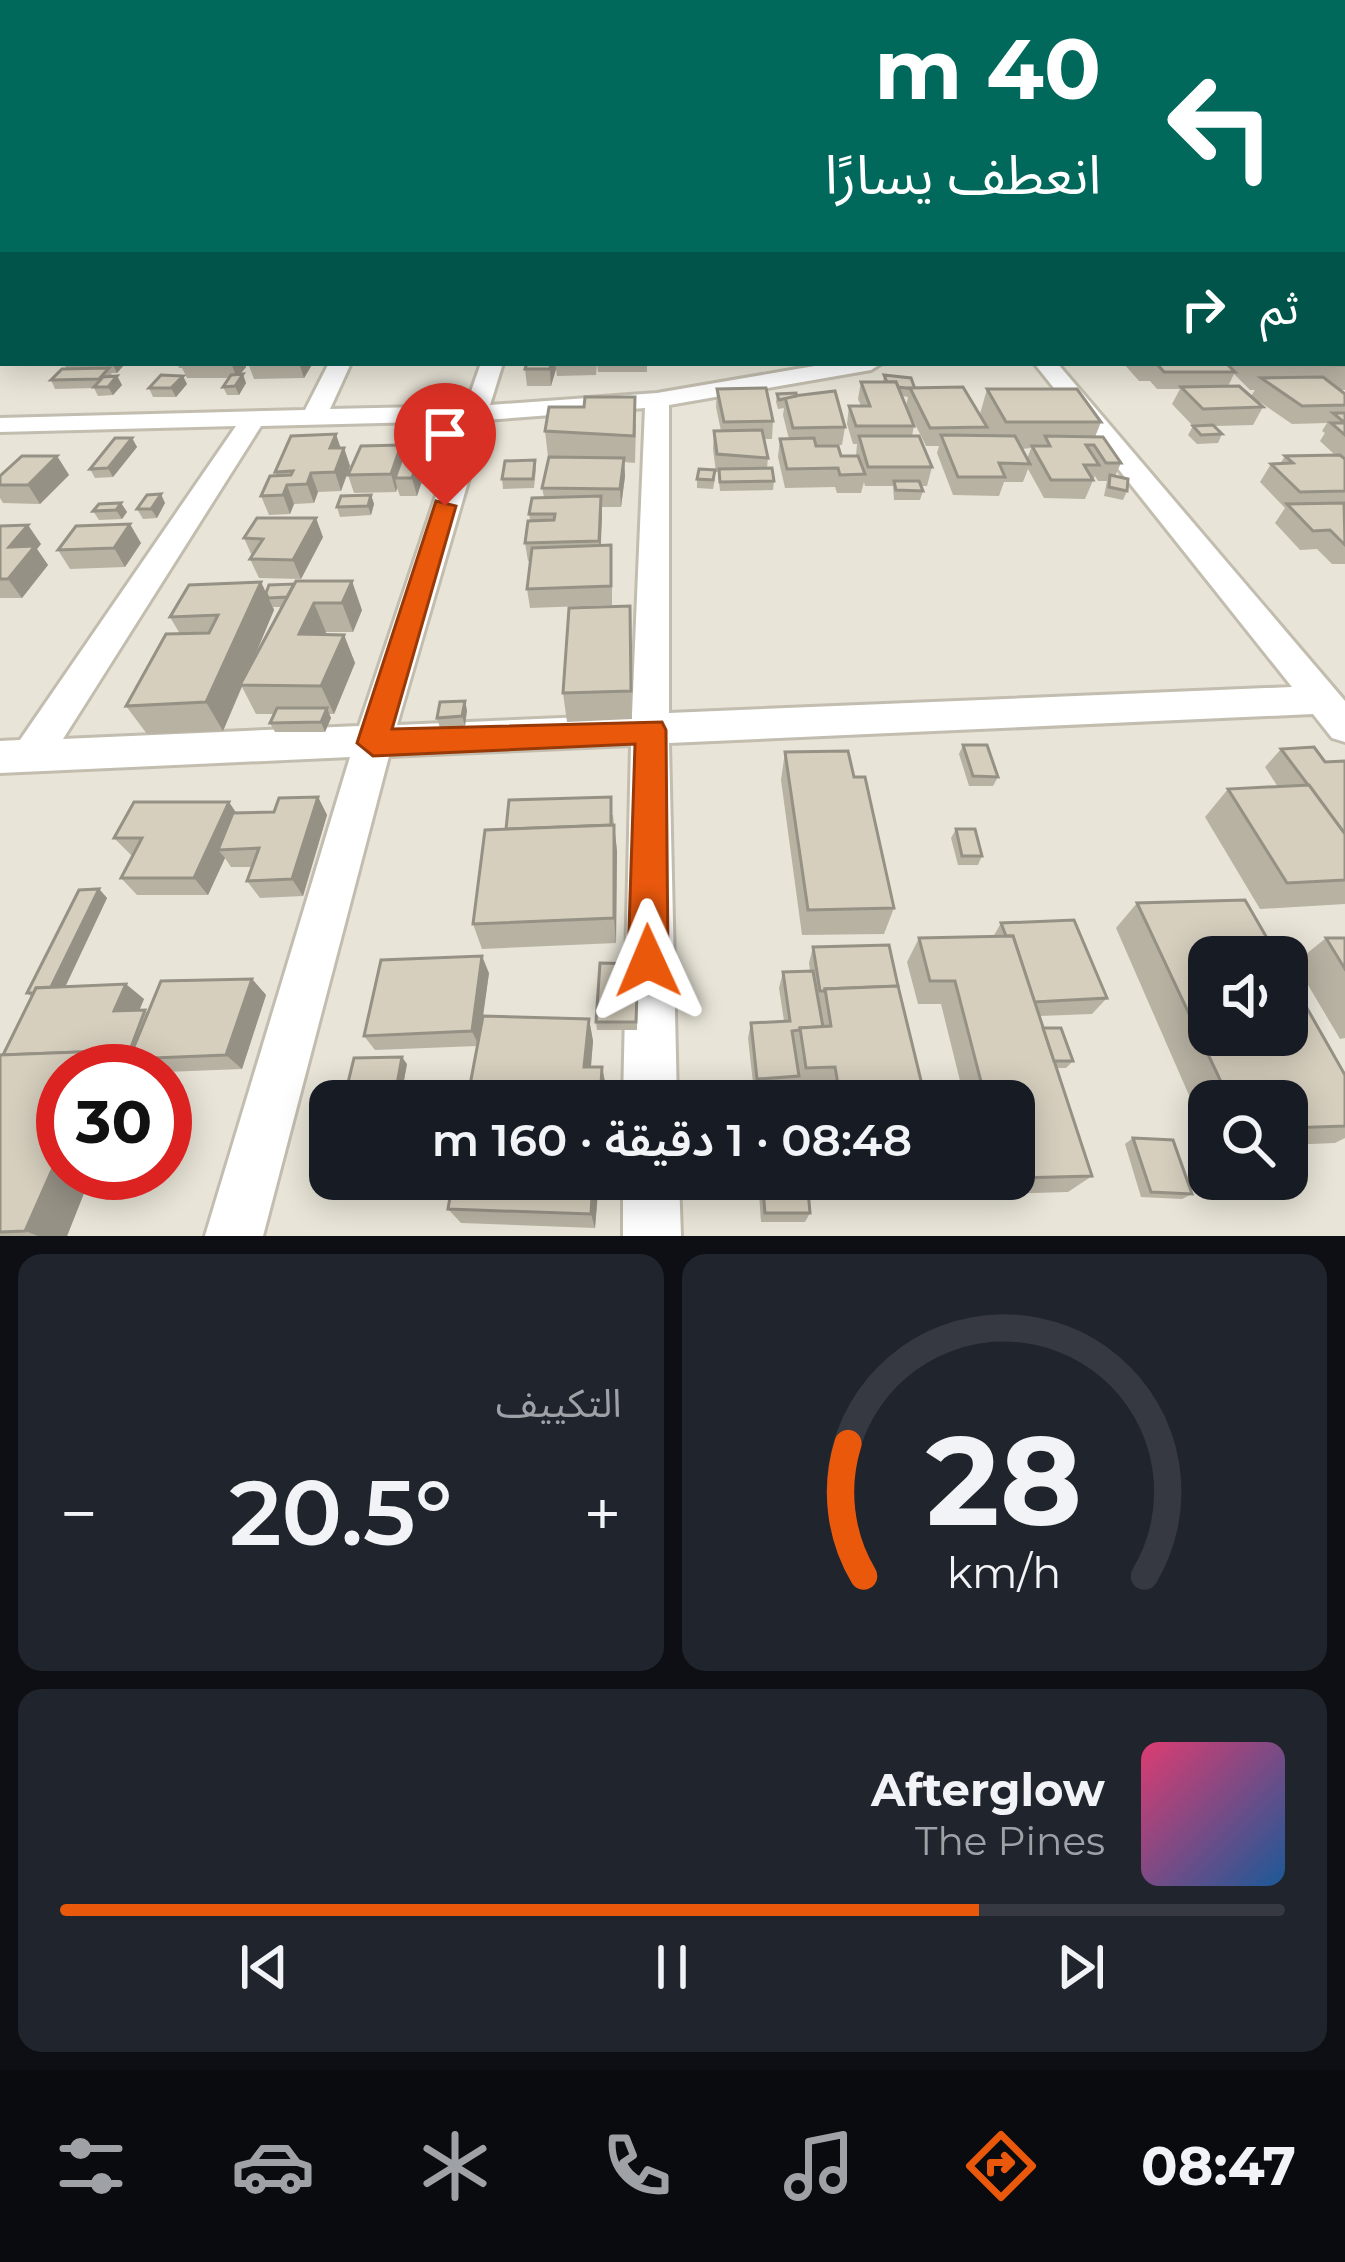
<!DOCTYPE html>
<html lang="ar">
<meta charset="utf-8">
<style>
:root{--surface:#171b24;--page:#20242c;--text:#f1f3f6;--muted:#9ea1a6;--line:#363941;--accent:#ea580c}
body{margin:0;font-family:Montserrat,"Noto Sans Arabic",sans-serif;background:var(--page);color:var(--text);direction:rtl;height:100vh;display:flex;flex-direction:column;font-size:45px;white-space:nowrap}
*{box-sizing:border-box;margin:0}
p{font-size:39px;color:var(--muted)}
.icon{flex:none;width:66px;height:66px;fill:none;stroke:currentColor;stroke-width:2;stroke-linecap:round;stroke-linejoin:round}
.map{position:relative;height:1236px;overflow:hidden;direction:ltr}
.side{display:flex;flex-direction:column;gap:18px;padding:18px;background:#0d0f14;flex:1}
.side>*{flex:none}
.hud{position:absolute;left:0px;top:0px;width:1347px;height:366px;box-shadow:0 6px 30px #0003;direction:rtl;background:#00695c;color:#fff;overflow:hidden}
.tools{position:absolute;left:1188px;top:936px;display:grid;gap:24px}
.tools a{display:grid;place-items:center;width:120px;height:120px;border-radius:24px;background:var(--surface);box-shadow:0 6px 30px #0003;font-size:60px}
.speed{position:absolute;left:36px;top:1044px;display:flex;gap:24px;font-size:60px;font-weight:700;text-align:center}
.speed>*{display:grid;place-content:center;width:156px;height:156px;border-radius:50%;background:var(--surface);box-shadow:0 6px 30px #0003;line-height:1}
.speed .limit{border:18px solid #d22;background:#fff;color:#111}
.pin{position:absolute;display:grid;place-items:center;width:102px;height:102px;color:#fff;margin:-123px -51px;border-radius:50% 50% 50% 0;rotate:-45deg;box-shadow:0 0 12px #0007}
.pin .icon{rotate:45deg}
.me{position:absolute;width:132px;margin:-66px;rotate:359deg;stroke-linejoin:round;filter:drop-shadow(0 0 9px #0008)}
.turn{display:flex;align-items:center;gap:42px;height:252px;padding:0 48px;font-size:54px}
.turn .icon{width:156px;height:156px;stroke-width:2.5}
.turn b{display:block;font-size:84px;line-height:102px}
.then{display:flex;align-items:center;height:114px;padding:0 48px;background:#0003;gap:24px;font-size:45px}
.big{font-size:90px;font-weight:600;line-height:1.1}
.side .card{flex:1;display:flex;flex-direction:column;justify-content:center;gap:18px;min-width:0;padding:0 42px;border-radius:24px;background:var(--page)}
.side .dial{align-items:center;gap:0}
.dial svg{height:312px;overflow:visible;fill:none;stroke:var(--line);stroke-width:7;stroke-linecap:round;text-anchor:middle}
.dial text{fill:var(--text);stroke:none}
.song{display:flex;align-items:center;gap:36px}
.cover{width:144px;height:144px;border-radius:18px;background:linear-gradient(135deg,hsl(340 70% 55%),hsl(210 70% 35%))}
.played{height:12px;border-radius:6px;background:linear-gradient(90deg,var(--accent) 75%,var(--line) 75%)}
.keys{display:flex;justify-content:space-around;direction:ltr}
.heat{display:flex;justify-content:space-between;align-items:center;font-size:66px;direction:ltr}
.side .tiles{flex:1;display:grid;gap:18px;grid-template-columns:1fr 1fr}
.card:last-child{grid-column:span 2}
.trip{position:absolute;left:309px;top:1080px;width:726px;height:120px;border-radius:24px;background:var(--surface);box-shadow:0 6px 30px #0003;font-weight:600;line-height:120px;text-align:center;direction:rtl}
.dock{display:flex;height:192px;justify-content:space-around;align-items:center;background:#090b0e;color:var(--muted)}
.dock .icon{width:84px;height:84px}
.dock .active{color:var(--accent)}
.dock b{font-size:54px;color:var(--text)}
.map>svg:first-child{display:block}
.residential{fill:#e8e4d7;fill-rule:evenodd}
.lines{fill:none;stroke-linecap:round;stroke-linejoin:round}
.minor-casing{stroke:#c2bdae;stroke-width:6}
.tertiary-casing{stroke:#c2bdae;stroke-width:6}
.minor{fill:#fff;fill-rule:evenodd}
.tertiary{fill:#fff;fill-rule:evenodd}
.wall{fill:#b8b2a3;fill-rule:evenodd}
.shaded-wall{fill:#969185}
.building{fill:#d6cfbe;stroke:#969185;stroke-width:3}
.route{fill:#ea580c;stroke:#983908;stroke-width:3}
</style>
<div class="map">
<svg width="1345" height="1236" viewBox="0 0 1345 1236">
<rect width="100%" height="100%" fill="#f4f2e9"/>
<path class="residential" d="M0,184L3,363H1344L1345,184V1236H0ZM1209,957H1287V1035H1209ZM63,1071H165V1173H63ZM330,1101H1014V1179H330ZM1209,1101H1287V1179H1209Z"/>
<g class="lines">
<g class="minor-casing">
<g id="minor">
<rect x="0" y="224" width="3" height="10"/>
<path d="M3,311V324L0,325V312Z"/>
<rect x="1344" y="341" width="1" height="12"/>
<path d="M329,363H351L330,409L466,406L481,363H503L490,405L657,393L832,363H882L871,370L669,405V713L1292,687L1034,363H1057L1345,701V742L1332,738L1313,714L669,743L677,1101H623L631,745L389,756L263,1236H205L350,757L0,773V741L20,740L236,426L0,432V418L305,410ZM645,408L632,715L397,725L486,420ZM461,421L359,726L63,739L261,426Z"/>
<path d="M623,1179H679L681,1236H623Z"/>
</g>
</g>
<g class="tertiary-casing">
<rect id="tertiary" x="1344" y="262" width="1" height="14"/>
</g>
<use href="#minor" class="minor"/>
<use href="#tertiary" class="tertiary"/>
</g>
<g class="wall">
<rect x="0" y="184" width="3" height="27"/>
<path d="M1345,352V390H1340L1345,394V564H1332L1317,549L1300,550L1275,523L1285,508L1260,482L1271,464H1280L1285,456L1335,455L1320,441L1325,433L1322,431L1327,423L1292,424L1251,396L1255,390H1250L1234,374L1228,386L1263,407L1253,425L1214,426L1222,434L1218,443L1197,444L1188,435L1193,426L1172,404L1180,389H1157L1150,381H1139L1124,364L1344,363Z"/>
<path d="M63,363H125L117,373H111L113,377L117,376L122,385L113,395L98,396L94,388L55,389L51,380L67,369Z"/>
<path d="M177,363H247H245L246,367L240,374L246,383L239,395H227L223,387L229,378H187L182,368H179Z"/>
<path d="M248,363H313L304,378L254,379Z"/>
<path d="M527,363H597L596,375L557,376L556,369L551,386H527L525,369Z"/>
<path d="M597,363H647V372H598Z"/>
<path d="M884,375L980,414L987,389L1101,422L1095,437L1121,463L1115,476L1127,491L1123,500L1104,496L1107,481H1098L1095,476L1085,499L1044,498L1028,469L1023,482H1004L999,496L953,495L937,453L939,446H926L906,406L908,397L902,396L914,426L912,436L932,467L927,486H921L923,491L920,500H894L893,486H865L864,482L861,493H837L835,487L785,488L778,457L780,439H789L783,415L784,408L778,409L776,402L777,394L796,396L845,427L842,445H816L841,456H856L857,444H853L847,424L849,406H861L858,399L861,382H883ZM1031,448L1027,459L1022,449Z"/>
<path d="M187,384L176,397H153L149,388Z"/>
<path d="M717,389L773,421L772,439H764L768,458L767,468L774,481L773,490L720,491L718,472H716L713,449L714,431H721L716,407Z"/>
<path d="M636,423L635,463L624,462L625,476L621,507H602L601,545L612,564V605L530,608L527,589L530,561H528L525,543L530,520L529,514L544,497L542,488L548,457L545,431Z"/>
<path d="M132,438L137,447L113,477L95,478L90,469Z"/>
<path d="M401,445L404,453L437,460L429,484H421L417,496H400L397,488L396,492L354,493L348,475Z"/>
<path d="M340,448H344L350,466L341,491L318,492L314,503L294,504L290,514L269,515L261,496L277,476L275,472Z"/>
<path d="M57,456L69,475L40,504L3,503L0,498V476Z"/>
<path d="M535,460L536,469L534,488L503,489L502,479Z"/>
<path d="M697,479H715L713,489L697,488Z"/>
<path d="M371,495L374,504L371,515L340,517L337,507Z"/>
<path d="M121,503L127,512L122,519L99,520L93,511Z"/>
<path d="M165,503L157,518L143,519L137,509Z"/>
<path d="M0,526L41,544L37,549L48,565L22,598H0Z"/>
<path d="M323,537L301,579L259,578L250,559L252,556L244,538Z"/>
<path d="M141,543L125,567L70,569L58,550Z"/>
<path d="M261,582L266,593L294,584L362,610L353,632H326L325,634L344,635L355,663L334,714H329L331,718L325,732H275L270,723L274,714H256L242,687L223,731L147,734L126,706L180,634L170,617ZM273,607H282L251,665L274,610Z"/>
<path d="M630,606L632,719L567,722L563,693Z"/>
<path d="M467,710L465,726L440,728L437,718Z"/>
<path d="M963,745L998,777L993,786H969L959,754Z"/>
<path d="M1281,749L1325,762L1345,761V904L1260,909L1205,817L1228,789L1278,787L1265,767Z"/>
<path d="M785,752L854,777L894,908L884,934L802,935L781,780Z"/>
<path d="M318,797L327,815L303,896L260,898L247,881L252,867H231L225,858L208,895H137L121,878L132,856L114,838L237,813L274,812Z"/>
<path d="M613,815L617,851L616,943L482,949L473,924L506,829Z"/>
<path d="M956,829L982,856L978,865H958L951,838Z"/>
<path d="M99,889L107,898L65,987L144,999L139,1010L148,1012L252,979L266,995L242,1069L165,1072L145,1071L137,1065L124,1066L63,1173H92L67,1236H0V1055H3L32,997L27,993Z"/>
<path d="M1137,903L1345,1075V1138L1335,1143L1287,1145V1101H1209V1141L1116,928Z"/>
<path d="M1001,923L1107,998L1092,1014L1039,1016L1043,1028L1073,1061L1066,1068H1056L1092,1176L1068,1192L970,1195L967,1179H1014V1101H965L941,1004H918L907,962L919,938L993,937Z"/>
<path d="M1326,938H1345V1038L1340,1039L1295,963Z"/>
<path d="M813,947L926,1101H829L827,1087L799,1089L798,1079L795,1090L754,1092L748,1038L751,1023L784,1021L779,988L783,972L810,971L809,963Z"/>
<path d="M638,964L637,1030H597L596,1022Z"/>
<path d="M489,973L482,1019H589L593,1041L591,1067H602L606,1087L605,1101H467L477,1046L375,1050L364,1036Z"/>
<path d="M407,1064L402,1091L353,1094L347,1087Z"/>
<path d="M1133,1138L1192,1194L1182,1199L1141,1197L1125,1144Z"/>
<path d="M330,1179H436L432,1198H335L322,1187Z"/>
<path d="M453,1179H599L595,1228L461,1223L448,1209Z"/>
<path d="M758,1179H807L810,1213L805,1222H761Z"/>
</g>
<g class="shaded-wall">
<path d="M3,269V302L0,305V271Z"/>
<path d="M112,363H125V364L117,373Z"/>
<path d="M231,363H247H245L246,367L237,378Z"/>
<path d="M299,363H313L304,378Z"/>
<path d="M551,363H555L556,369L551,386L550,369Z"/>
<path d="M243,374L246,383L239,395L235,386Z"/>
<path d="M117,376L122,385L113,395L108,387Z"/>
<path d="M183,376L187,384L176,397L171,388Z"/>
<path d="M336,434L342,452L330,448Z"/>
<path d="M132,438L137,447L113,477L108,468Z"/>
<path d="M433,442L437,460L429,484L425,466Z"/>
<path d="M401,445L406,463L395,478L397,488L396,492L391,474Z"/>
<path d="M344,448L350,466L341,491L335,472Z"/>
<path d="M57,456L69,475L40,504L28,485Z"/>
<path d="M624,458L625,476L621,507L620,489Z"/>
<path d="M416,466L421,484L417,496L412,478Z"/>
<path d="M311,473L318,492L314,503L307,484Z"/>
<path d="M287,485L294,504L290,514L283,495Z"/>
<path d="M161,494L165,503L157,518L151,509Z"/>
<path d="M371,495L374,504L371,515L368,506Z"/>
<path d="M601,496L602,514L600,560L599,541Z"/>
<path d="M121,503L127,512L122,519L116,510Z"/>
<path d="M316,518L323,537L301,579L293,560Z"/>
<path d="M130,524L141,543L125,567L114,548Z"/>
<path d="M28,525L41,544L37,549L48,565L22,598L8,579L9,547Z"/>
<path d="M352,581L362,610L353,632L342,603Z"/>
<path d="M261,582L274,610L223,731L206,702Z"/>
<path d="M314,603L326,632L312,663L299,634Z"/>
<path d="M344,635L355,663L334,714L321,686Z"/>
<path d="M465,701L467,710L465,726L462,716Z"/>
<path d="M327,708L331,718L325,732L321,722Z"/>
<path d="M318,797L327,815L303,896L292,879Z"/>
<path d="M229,802L241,820L218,850L225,858L208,895L194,878Z"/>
<path d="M614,825L617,851L616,943L614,918Z"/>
<path d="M99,889L107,898L59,1000L48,992Z"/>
<path d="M482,956L489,973L479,1046L472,1031Z"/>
<path d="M252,979L266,995L242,1069L226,1055Z"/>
<path d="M126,984L144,999L133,1026L114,1011Z"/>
<path d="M589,1019L593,1041L589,1088L584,1067Z"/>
<path d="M104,1051L132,1071H96Z"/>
<path d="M402,1057L407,1064L402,1091L397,1084Z"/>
<path d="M602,1067L606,1087L605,1101H600Z"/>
<path d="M63,1145V1173H92L67,1236H38L25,1231Z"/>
<path d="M424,1179H436L432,1198L423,1187Z"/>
<path d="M593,1179H599L595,1228L591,1214Z"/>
</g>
<g class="building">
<path d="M1344,351L1345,365L1262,363H1344Z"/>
<path d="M527,363H551L550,369H525Z"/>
<path d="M1145,363H1226L1235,372H1164L1157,364Z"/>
<path d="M109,368L99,379L51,380L62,369Z"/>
<path d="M243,374L235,386L223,387L231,375Z"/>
<path d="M161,375L183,376L171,388H149Z"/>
<path d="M884,375L911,378L915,389L898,387L896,382H887Z"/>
<path d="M117,376L108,387H94L103,377Z"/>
<path d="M1323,377L1345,394V405L1302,406L1261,378Z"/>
<path d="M861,382H896L914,426H856L849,406H870Z"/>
<path d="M1239,386L1263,407L1203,409L1181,387Z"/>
<path d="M963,387L987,427L930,428L910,388Z"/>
<path d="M766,388L773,421L724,422L717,389Z"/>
<path d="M987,389H1077L1101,422H1006Z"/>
<path d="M835,391L845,427L793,428L785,397Z"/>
<path d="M796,393V396L779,400L777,394Z"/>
<path d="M585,397H635L634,436L545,431L549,407H584Z"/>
<path d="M1333,413H1345V435L1331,423H1345Z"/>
<path d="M1213,425L1222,434L1201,435L1193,426Z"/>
<path d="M762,430L768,458L717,454L714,431Z"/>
<path d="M336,434L330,448H344L335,472L311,473L307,484L287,485L283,495L261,496L270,476L291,475L293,471L275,472L291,436Z"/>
<path d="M941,435L1015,436L1030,464L999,463L1005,477H958Z"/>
<path d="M859,436H919L932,467H868Z"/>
<path d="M1045,436L1103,437L1121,463H1106L1094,445H1086L1099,465H1084L1093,480H1051L1032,446H1050Z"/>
<path d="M115,438H132L108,468L90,469Z"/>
<path d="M814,438L816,446H838L841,456H858L865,474L840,475L838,468L787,469L780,439Z"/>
<path d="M408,442H433L425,466H416L412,478H395Z"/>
<path d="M401,445L391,474L348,475L361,446Z"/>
<path d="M1340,455L1345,459V491L1300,492L1271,464L1293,463L1285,456Z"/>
<path d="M22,456H57L28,485H0V476Z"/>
<path d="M549,457L624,458L620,489L542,488Z"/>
<path d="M535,460L533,479H502L505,461Z"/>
<path d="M772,468L774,481L720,482L719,469Z"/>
<path d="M699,469L715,470L713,480L697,479Z"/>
<path d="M1110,475L1128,479L1127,491L1109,487Z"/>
<path d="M894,481H919L923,491L896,490Z"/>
<path d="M161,494L151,509H137L147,495Z"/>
<path d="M371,495L368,506L337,507L341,496Z"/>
<path d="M601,496L599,541L525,543L528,521L554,520L555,514H529L532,498Z"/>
<path d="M121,503L116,510L93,511L99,504Z"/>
<path d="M1344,503L1345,545L1330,530L1313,531L1287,504Z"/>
<path d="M257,518H316L293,560L250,559L263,539L244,538Z"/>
<path d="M130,524L114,548L58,550L76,526Z"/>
<path d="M28,525L9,547L35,546L8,579H0V526Z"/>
<path d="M611,545V586L527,589L532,548Z"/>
<path d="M296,581H352L342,603H314L299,634L344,635L321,686L240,685Z"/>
<path d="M261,582L206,702L126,706L166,634L209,633L218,615L170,617L189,585Z"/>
<path d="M294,584L287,597L268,598L266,593L269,585Z"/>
<path d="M630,606L631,691L563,693L569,608Z"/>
<path d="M465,701L462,716L437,718L440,702Z"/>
<path d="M277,708H327L321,722L270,723Z"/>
<path d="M963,745H987L998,777L973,776Z"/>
<path d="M1314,747L1325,762L1345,761V834L1281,749Z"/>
<path d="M848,751L854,777H865L894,908L808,910L785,752Z"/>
<path d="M1309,785L1345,834V880L1287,883L1228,789Z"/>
<path d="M318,797L292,879L247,881L259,848L218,850L233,813L274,812L279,798Z"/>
<path d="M611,797V825L506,829L509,800Z"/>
<path d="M134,802H229L194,878H121L142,838H114Z"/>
<path d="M614,825V918L473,924L485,830Z"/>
<path d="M956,829H975L982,856H962Z"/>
<path d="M99,889L51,987L36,988L34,993H27L79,890Z"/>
<path d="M1245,900L1278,957H1209V1035H1287V973L1345,1075V1126L1287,1128V1101H1230L1137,903Z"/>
<path d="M1074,920L1107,998L1034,1002L1013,936H1006L1001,923Z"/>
<path d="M1013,936L1092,1176L1014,1178V1101H986L955,981H930L919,938Z"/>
<path d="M1326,938H1345V969Z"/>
<path d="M889,945L898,986L825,989V991H820L813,947Z"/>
<path d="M482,956L472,1031L364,1036L381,960Z"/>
<path d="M600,963L638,964L636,1022H596Z"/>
<path d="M813,971L823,1027L800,1028V1030L792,1031L799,1076L757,1079L751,1023L790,1021L783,972Z"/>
<path d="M252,979L226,1055L129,1059L161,981Z"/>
<path d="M126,984L114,1011L145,1010L130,1050L3,1055L36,988Z"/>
<path d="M898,986L926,1101H841L835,1067L806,1068L800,1028L831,1026L825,989Z"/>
<path d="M483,1016L589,1019L584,1067H602L600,1101H467Z"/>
<path d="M1043,1028H1061L1073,1061H1054Z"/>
<path d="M104,1051L96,1071H63V1145L25,1231L0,1232V1055Z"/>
<path d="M402,1057L397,1084L347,1087L354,1058Z"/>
<path d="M440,1093L439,1101H344L345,1094Z"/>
<path d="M1133,1138L1173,1140L1192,1194L1151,1192Z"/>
<path d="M330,1154V1179H424L423,1187H322Z"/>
<path d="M453,1179H593L591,1214L448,1209Z"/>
<path d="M762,1179H807L810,1213H765Z"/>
</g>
<linearGradient id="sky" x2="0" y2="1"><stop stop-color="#8dbdeb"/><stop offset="0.52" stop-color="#faf9f5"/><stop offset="1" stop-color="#faf9f5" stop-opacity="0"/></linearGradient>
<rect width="1345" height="357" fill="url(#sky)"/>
<path class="route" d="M436,501L456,506L392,729L662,722L666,730L668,961L662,975L648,980L634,975L628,961L635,744L373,756L357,743Z"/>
</svg>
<div class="tools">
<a><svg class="icon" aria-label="sound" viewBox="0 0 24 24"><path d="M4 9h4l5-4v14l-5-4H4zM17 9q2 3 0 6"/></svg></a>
<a><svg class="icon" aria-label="search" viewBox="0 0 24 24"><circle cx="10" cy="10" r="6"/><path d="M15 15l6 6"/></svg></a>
</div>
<div class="speed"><div class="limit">30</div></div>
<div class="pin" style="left:445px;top:506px;background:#d93025"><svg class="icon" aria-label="arrive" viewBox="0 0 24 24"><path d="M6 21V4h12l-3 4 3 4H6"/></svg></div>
<svg class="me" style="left:648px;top:961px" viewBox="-20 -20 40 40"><path d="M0-17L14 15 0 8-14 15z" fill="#ea580c" stroke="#fff" stroke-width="4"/></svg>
<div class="trip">08:48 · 1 دقيقة · 160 m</div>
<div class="hud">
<div class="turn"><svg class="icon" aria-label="left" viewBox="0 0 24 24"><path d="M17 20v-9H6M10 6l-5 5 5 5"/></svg><div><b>40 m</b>انعطف يسارًا</div></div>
<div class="then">ثم<svg class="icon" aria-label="right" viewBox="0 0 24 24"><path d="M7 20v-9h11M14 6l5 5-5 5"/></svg></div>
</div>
</div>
<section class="side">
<div class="tiles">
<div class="card dial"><svg viewBox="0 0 100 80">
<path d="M14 69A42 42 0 1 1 86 69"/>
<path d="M14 69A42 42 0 0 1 10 35" stroke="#ea580c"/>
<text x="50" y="56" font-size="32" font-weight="700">28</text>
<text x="50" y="72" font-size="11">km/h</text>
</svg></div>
<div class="card"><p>التكييف</p>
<div class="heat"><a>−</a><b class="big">20.5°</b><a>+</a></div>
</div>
<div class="card">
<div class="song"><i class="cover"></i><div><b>Afterglow</b><p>The Pines</p></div></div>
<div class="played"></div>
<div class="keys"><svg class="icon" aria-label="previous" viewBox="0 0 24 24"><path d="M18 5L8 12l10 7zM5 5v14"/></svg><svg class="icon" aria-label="pause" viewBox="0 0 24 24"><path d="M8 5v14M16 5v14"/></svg><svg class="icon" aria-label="next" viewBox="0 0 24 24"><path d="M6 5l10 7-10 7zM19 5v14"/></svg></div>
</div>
</div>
</section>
<nav class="dock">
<b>08:47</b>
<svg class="icon active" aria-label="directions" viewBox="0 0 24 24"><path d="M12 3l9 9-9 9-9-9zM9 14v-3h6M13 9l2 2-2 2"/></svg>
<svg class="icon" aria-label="music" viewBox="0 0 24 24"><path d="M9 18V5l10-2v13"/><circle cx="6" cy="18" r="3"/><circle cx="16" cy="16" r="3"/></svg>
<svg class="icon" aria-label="phone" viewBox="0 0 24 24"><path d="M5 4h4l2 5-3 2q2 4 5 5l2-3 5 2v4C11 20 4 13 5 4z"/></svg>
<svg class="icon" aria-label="climate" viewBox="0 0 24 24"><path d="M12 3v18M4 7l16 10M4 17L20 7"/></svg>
<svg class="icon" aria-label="car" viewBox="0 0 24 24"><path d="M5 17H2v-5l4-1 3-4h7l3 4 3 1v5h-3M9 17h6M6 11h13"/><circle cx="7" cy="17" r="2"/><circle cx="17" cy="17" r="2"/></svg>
<svg class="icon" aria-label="filters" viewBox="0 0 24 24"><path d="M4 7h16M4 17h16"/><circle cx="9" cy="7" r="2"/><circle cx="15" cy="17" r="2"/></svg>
</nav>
